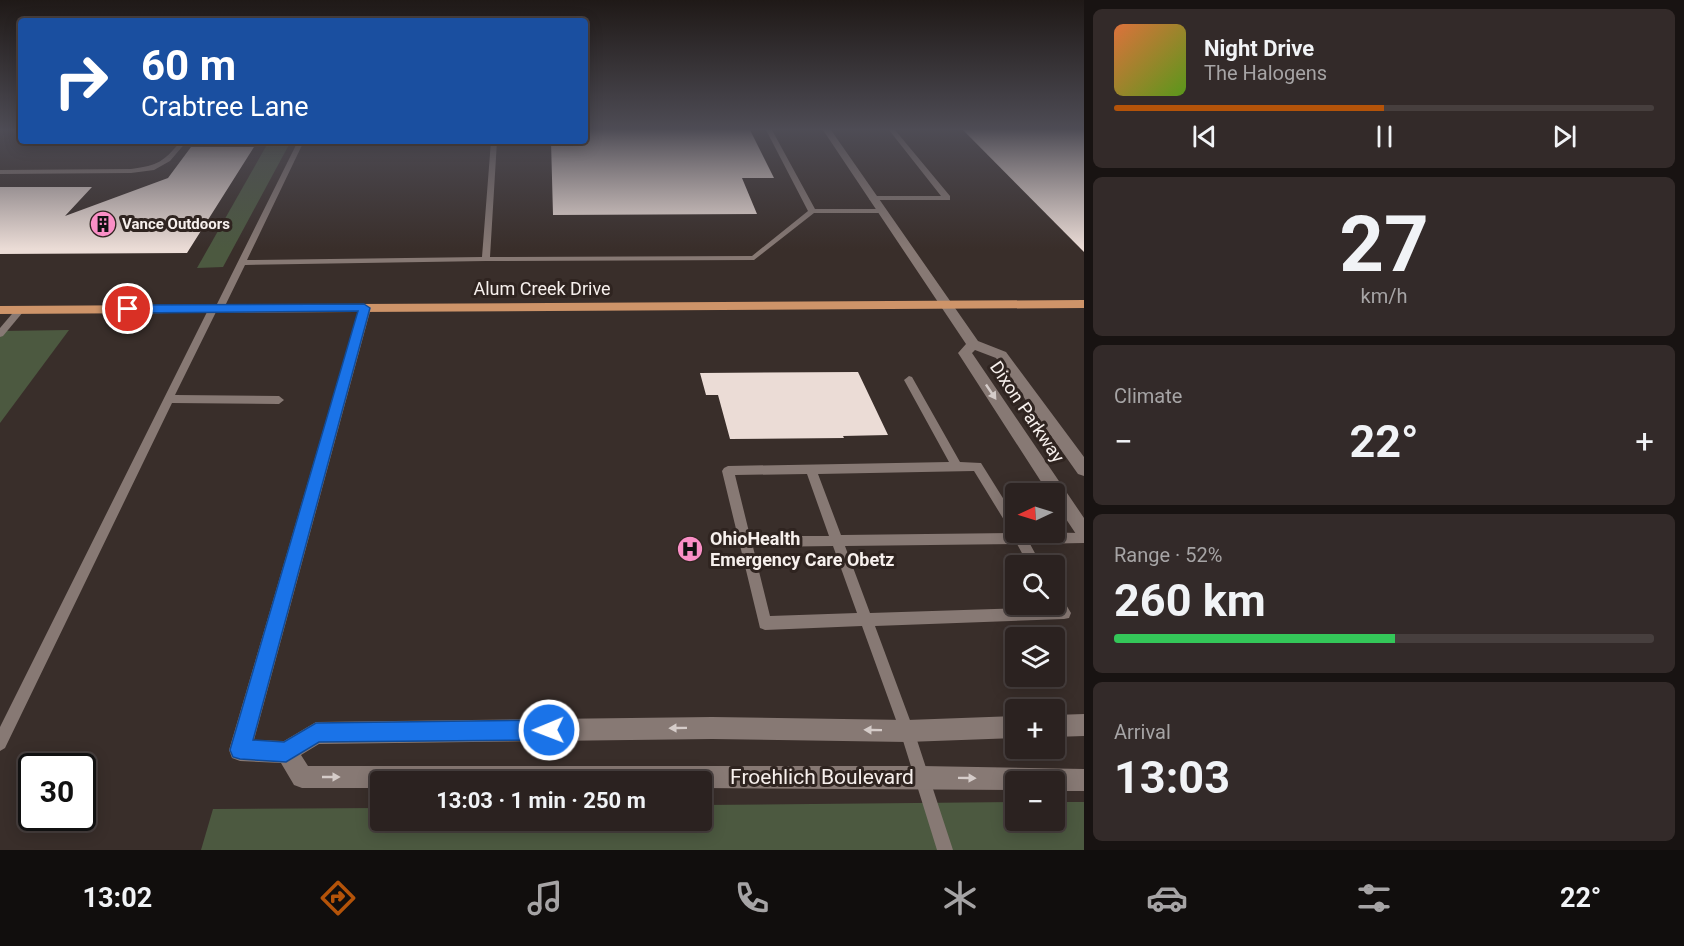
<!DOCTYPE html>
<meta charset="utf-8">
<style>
:root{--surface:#2b2220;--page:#332a29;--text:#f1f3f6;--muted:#a6a4a5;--line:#473f3e;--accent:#b45309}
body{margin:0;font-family:Roboto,sans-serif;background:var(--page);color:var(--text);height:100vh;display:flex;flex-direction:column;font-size:22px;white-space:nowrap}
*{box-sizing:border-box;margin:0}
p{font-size:20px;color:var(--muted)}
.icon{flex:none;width:33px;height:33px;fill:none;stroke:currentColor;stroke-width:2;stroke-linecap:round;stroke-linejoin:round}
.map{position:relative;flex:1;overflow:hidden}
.drawer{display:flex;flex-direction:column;gap:9px;padding:9px;background:#181312;width:600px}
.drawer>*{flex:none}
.hud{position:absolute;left:18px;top:18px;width:570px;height:126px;border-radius:6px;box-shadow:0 3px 15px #0003,0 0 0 2px var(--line);background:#1a4fa0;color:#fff;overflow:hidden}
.needle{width:39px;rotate:266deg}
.controls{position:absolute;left:1005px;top:483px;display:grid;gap:12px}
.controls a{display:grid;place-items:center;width:60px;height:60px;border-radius:6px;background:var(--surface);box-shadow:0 3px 15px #0003,0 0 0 2px var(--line);font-size:30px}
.speed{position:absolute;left:18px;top:753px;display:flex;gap:12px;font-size:30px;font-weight:700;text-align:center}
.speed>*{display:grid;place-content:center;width:78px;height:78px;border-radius:50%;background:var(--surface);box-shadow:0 3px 15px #0003,0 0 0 2px var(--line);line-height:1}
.speed .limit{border:3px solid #111;border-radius:9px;background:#fff;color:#111}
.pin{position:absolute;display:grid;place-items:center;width:51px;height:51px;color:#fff;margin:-26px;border:3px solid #fff;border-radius:50%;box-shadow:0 2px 6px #0007}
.me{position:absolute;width:66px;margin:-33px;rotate:269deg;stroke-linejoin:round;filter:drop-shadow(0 0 4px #0008)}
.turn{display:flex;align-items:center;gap:21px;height:126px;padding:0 24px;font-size:27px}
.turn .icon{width:78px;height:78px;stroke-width:2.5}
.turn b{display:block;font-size:42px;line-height:51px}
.big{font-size:45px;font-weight:700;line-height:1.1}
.drawer .tile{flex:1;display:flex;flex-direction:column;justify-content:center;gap:9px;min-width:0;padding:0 21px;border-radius:9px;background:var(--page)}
.drawer .dial{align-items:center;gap:0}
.dial b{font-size:78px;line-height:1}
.song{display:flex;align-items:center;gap:18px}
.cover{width:72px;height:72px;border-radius:9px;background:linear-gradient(135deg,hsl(20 70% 55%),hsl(90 70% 35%))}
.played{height:6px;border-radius:3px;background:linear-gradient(90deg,var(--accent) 50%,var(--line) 50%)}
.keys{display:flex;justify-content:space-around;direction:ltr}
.heat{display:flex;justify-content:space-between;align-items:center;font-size:33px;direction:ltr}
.charge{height:9px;border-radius:4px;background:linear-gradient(90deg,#34c759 52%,var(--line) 0)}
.trip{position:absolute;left:370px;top:771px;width:342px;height:60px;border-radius:6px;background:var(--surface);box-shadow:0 3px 15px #0003,0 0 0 2px var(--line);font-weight:700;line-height:60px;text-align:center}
.tabs{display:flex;height:96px;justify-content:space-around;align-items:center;background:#110e0d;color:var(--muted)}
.tabs .icon{width:42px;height:42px}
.tabs .on{color:var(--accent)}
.tabs b{font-size:27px;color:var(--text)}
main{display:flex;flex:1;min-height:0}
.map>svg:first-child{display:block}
.green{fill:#4c5940}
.building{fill:#ebdcd6}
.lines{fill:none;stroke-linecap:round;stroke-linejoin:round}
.lane{fill:#877974;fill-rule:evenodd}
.street{fill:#877974;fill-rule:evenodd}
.primary{fill:#ce9469;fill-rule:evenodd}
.oneway{fill:#d5ccc9}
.route{fill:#1a73e8;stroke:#114b97;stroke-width:1.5}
.labels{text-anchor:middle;stroke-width:6;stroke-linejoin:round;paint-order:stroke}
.far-poi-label{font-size:15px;font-weight:bold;fill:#f7f0ed;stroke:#2f2420;text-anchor:start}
.street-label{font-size:18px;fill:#f7f0ed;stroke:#2f2420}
.poi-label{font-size:18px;font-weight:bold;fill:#f7f0ed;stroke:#2f2420;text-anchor:start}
.near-street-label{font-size:21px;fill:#f7f0ed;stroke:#2f2420}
</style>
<main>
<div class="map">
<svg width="1084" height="850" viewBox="0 0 1084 850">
<rect width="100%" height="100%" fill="#392e2a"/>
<g class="green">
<path d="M269,141H291L223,267L197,268Z"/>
<path d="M69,330L0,423V331Z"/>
<path d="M1015,802L1016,820H1054L1055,802H1084V850H201L213,809L381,808V820H702V805Z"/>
</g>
<g class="building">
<path d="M585,130H750L774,178H742L757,214L553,215L551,141H585Z"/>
<path d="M963,130H1084V252Z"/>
<path d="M191,147H254L187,253L0,254V187H92L65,216L168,178Z"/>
<path d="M858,372L888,435L843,436L844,438L730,439L718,395H706L700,373Z"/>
</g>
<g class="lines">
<g class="lane">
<path d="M766,130H772L815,209H882L886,211L882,213H814L754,260L486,261L245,265L223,310H217L175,395L279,396L284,400L279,404L172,403L5,748L0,751V727L209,308L213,305L216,306L298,141H304L247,260L482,257L491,141H497L490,257L752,256L808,211Z"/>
<path d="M889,130H895L950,196V200H870L869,198L873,196H941Z"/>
<path d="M181,141H187L170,161L154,170L131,173L0,174V170L131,169C159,165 163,162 181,141Z"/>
<path d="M20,307L23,308V312L3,336L0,337V328L17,308Z"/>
<path d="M909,376L912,377L960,462L981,463L1016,519V532L1084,533V543L1030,544L1042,566H1029L1017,544L845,546L870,613L1053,607L1051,604H1054V591L1059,593L1071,613L1069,618L1064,619L875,626L914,731L953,850H937L900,731L862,626L765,630L760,628L722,471L724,468L728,466L949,462L904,380ZM974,471L1012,533L841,535L818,474ZM807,474L829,536H750L735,475ZM833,546L857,613L770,616L753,547Z"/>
</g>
<g class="street">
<path d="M823,130H831L978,341L1006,352L1084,457V476L1078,474L996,358L975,350L972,353L1084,518V540L1078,537L1054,501V494H1049L960,356L958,353L966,344Z"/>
<path d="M365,304L371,308L254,740L284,741L316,722L712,717L907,720L1016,716V738L907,742L712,739L319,744L301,755L308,766H922L1084,769V791H1054V782H1016V790L702,788V782H381V788H302L294,785L281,763L240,761L232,758L229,750L359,308Z"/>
<path d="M1084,714V736L1054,737V715Z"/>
</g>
<path class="primary" d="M1084,300V308L0,314V306Z"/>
</g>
<defs><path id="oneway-solid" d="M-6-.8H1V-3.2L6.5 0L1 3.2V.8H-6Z" transform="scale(1.5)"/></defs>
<g class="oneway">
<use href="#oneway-solid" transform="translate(991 392) rotate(56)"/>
<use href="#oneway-solid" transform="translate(678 728) rotate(179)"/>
<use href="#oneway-solid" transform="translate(873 730) rotate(-179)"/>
<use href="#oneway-solid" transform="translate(331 777)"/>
<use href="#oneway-solid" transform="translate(967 778) rotate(1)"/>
</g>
<linearGradient id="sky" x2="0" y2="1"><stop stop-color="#1f1917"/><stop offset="0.52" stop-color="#4e4c55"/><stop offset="1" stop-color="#4e4c55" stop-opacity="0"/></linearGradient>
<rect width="1084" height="249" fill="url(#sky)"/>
<path class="route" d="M364,304L370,308L253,740L284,742L316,723L549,720L556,723L559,730L556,737L549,740L319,742L286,762L240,759L233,757L230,750L358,311L128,313L122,309L128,305Z"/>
<defs>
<g id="building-disc" transform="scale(1.35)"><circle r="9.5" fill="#fa8fc6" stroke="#2f2420"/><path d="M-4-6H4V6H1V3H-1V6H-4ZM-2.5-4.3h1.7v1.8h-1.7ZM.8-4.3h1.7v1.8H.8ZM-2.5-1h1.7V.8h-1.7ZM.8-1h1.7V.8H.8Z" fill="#111"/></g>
<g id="hospital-disc" transform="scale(1.35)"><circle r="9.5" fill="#fa8fc6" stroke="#2f2420"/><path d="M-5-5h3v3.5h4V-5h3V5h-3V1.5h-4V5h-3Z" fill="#111"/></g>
</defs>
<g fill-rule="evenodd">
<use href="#building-disc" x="103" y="224"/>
<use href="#hospital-disc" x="690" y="549"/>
</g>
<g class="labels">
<g class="far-poi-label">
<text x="122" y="229">Vance Outdoors</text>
</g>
<g class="street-label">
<text x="542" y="295">Alum Creek Drive</text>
<text transform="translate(1027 412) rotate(56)" y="6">Dixon Parkway</text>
</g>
<g class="poi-label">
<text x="710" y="545">OhioHealth<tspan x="710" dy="21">Emergency Care Obetz</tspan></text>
</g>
<g class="near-street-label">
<text x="822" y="784">Froehlich Boulevard</text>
</g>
</g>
</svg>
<div class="controls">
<a><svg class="needle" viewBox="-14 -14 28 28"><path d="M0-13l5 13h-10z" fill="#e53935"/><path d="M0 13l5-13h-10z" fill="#a6a4a5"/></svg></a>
<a><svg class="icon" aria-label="search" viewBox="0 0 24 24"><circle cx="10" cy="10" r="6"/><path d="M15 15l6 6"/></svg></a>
<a><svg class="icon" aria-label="layers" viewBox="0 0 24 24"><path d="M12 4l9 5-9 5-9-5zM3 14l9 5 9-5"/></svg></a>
<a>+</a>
<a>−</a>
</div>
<div class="speed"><div class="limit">30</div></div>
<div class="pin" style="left:128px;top:309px;background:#d93025"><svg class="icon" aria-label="arrive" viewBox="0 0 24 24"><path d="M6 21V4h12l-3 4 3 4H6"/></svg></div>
<svg class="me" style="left:549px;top:730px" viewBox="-20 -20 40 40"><circle r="17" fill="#1a73e8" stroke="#fff" stroke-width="3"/><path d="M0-11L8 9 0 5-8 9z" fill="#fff"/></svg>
<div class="trip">13:03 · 1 min · 250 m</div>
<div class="hud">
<div class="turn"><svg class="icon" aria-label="right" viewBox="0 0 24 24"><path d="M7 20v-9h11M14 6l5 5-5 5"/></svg><div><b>60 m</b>Crabtree Lane</div></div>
</div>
</div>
<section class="drawer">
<div class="tile">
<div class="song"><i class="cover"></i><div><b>Night Drive</b><p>The Halogens</p></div></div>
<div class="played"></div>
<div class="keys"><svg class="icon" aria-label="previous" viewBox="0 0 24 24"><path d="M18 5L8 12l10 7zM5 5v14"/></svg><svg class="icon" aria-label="pause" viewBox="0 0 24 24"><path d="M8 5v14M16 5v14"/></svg><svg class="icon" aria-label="next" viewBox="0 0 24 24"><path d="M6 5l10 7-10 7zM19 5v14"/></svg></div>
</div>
<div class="tile dial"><b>27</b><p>km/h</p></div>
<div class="tile"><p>Climate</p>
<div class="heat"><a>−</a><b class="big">22°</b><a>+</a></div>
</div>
<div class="tile"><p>Range · 52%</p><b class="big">260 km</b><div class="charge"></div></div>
<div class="tile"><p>Arrival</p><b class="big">13:03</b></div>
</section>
</main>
<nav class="tabs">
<b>13:02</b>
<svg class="icon on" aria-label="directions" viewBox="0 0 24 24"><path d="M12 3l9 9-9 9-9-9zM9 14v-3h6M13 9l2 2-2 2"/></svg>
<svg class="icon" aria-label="music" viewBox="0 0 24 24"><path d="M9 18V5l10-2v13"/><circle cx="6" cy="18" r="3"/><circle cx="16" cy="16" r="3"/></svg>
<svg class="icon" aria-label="phone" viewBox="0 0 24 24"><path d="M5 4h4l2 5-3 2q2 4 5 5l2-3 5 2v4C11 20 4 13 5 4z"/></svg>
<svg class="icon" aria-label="climate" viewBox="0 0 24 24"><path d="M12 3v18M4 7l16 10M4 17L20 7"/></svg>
<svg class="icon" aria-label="car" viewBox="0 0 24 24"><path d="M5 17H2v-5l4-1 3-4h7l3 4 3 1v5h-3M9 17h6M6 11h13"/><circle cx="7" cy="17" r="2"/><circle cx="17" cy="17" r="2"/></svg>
<svg class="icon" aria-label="filters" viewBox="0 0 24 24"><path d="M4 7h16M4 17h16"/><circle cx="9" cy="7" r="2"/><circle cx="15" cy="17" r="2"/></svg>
<b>22°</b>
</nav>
